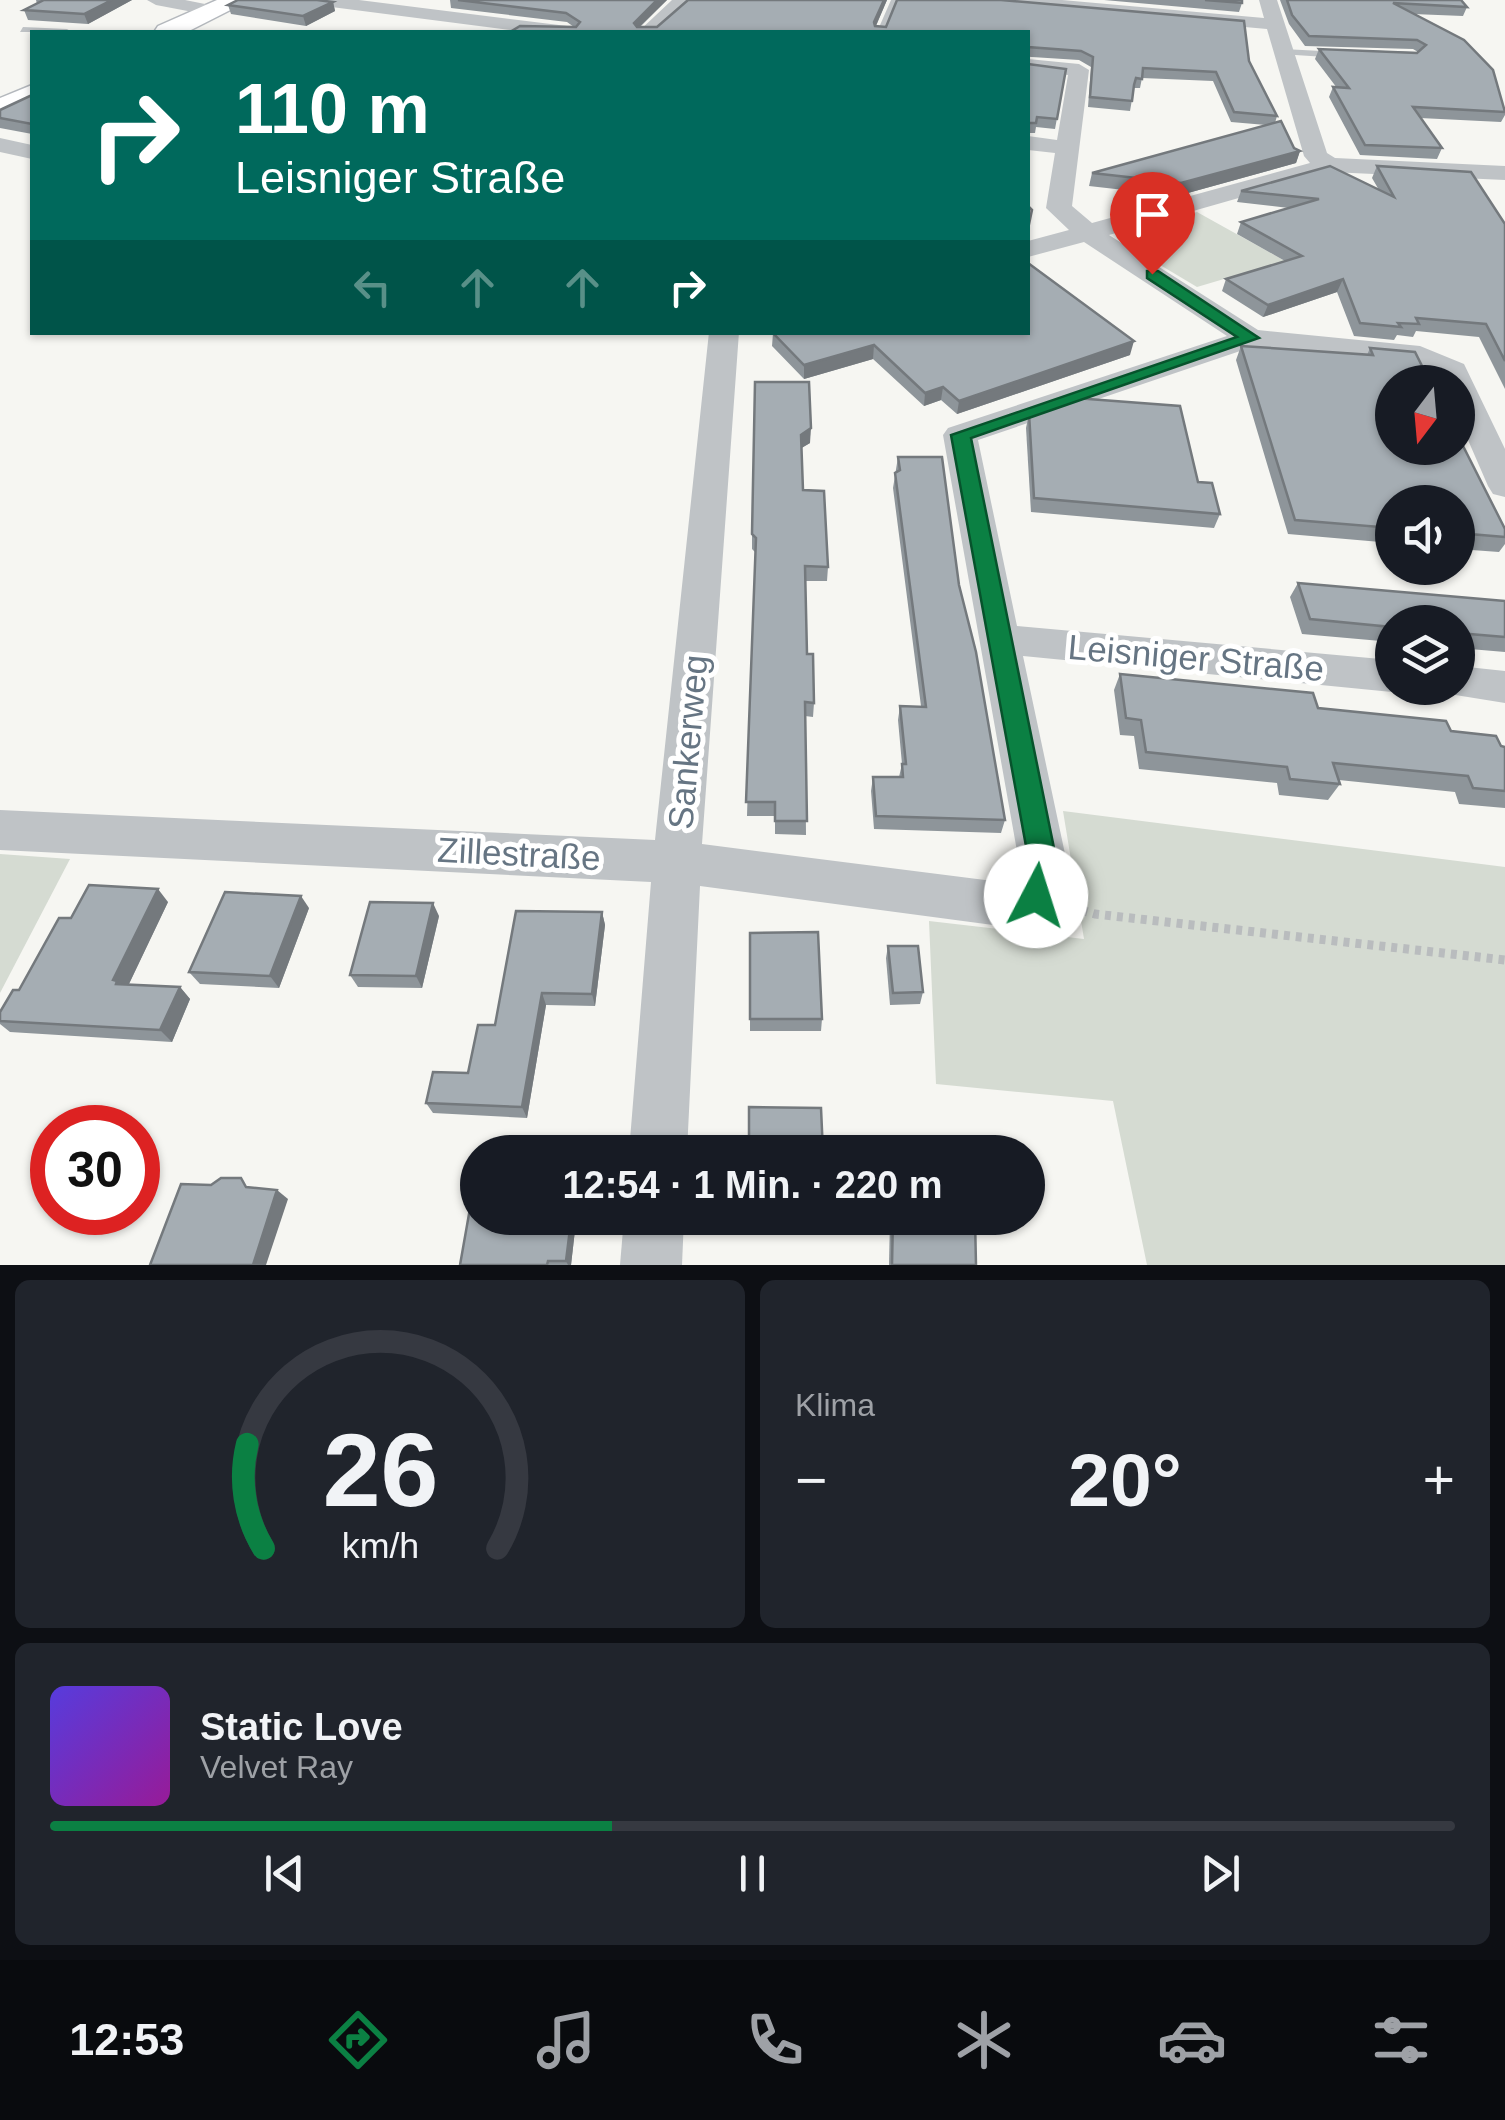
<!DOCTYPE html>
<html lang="de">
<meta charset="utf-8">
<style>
:root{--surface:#171b24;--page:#20242c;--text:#f1f3f6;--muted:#9ea1a6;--line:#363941;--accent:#0b8043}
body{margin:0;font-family:Arial,sans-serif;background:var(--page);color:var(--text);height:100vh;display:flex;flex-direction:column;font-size:38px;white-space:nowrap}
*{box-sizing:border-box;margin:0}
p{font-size:32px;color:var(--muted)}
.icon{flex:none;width:55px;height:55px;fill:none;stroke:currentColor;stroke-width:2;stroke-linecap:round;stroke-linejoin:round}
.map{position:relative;height:1265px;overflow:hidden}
.side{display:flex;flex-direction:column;gap:15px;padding:15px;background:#0d0f14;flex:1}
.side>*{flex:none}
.top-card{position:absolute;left:30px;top:30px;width:1000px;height:305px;border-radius:0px;box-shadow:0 2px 8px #0004;background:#00695c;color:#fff;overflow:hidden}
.needle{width:65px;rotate:196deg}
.buttons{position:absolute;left:1375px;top:365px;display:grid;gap:20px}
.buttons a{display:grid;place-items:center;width:100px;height:100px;border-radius:50%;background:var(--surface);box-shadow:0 2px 8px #0004;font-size:50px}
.speed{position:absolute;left:30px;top:1105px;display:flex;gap:20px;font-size:50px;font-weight:700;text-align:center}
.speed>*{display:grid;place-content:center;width:130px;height:130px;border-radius:50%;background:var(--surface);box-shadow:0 2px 8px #0004;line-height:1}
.speed .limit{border:15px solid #d22;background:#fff;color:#111}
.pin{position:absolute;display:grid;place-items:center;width:85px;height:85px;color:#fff;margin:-102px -42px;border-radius:50% 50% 50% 0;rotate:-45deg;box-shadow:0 0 10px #0007}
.pin .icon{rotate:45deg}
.me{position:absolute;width:110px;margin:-55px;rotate:5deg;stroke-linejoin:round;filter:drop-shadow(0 0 8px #0008)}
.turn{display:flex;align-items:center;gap:35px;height:210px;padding:0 40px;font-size:45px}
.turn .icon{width:130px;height:130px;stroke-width:2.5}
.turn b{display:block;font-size:70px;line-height:85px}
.lanes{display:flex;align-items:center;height:95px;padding:0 40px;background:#0003;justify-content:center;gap:50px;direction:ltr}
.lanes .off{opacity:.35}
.big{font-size:75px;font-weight:800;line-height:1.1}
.side .tile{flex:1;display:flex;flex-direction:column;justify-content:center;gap:15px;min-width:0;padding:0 35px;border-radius:15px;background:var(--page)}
.side .dial{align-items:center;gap:0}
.dial svg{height:260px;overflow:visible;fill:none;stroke:var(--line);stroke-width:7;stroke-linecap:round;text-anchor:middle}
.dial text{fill:var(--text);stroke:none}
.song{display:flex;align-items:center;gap:30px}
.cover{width:120px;height:120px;border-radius:15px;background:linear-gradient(135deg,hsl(250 70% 55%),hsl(300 70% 35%))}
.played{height:10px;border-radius:5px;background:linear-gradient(90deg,var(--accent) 40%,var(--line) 40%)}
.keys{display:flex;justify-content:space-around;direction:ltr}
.heat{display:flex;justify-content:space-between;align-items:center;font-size:55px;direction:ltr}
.side .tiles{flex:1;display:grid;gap:15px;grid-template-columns:1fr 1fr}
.tile:last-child{grid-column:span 2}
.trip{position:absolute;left:460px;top:1135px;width:585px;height:100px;border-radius:50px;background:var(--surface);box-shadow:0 2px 8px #0004;font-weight:800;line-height:100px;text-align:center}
.menu{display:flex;height:160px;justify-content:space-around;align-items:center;background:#090b0e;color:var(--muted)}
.menu .icon{width:70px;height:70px}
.menu .current{color:var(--accent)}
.menu b{font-size:45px;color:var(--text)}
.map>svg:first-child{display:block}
.green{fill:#d5dbd2}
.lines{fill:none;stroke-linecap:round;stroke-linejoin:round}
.secondary-casing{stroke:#b4b8bd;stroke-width:3}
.path{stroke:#b9bcbe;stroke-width:9;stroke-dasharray:6 6;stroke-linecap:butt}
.lane{fill:#bfc3c6;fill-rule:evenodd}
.street{fill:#bfc3c6;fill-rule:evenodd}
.secondary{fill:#fff;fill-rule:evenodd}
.wall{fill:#8e959a}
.shaded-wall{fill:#74797d}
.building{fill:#a5adb3;stroke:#74797d;stroke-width:2.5}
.route{fill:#0b8043;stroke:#07532c;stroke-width:2.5}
.labels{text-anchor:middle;stroke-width:10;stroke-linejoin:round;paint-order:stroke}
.street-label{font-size:35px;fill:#667583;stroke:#fff}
</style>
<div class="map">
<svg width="1505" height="1265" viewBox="0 0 1505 1265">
<rect width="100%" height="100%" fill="#f6f6f2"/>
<g class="green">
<path d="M1197,212L1285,261L1197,287L1125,244V233Z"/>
<path d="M1063,811L1505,867V1265H1147L1113,1101L936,1084L929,921L1084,939Z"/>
<path d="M0,854L70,859L0,993Z"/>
</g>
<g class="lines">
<g class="secondary-casing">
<g id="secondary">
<path d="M217,0H250L187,32H154L158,26Z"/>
<path d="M32,85V105L0,118V98Z"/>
</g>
</g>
<path class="path" d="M1070,907L1095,914L1505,960"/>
<g class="lane">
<path d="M891,0H899L885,32H877Z"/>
<path d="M23,27L67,29L72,32H20Z"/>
<path d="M1283,49L1341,52L1346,55L1341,58L1280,54Z"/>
</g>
<g class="street">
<path d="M147,0H185L220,7L223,11L214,16L156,5Z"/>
<path d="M307,0H359L567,26L577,32H526L316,5Z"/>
<path d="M672,0H692L658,32H638Z"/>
<path d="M991,0H1062L1264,18L1259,0H1277L1327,153L1335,158L1505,166V180L1330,172L1109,235L1258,330L1420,346L1464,364L1505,449V497L1493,494L1488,486L1458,417V382H1443L1440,377L1413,363L1252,347L978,440L1017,626L1392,660V688H1406L1392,692L1023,656L1068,868L1052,912L993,925L700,886L687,1152H629L651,882L0,850V810L655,840L709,332H739L702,844L993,881L1017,877L1020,868L943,435L948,428L1227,336L1084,242L1028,257V241L1069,230L1046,208L1055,153L1028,150V136L1057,140L1068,75L1028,71V59L1079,64L1089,70L1072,206L1092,223L1310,163L1304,156L1267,29L1000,5Z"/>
<path d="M0,138L32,145V159L0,152Z"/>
<path d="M1458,666L1505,671V703L1443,693L1440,688H1458Z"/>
<path d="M624,1218H684L682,1265H620Z"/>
</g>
<use href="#secondary" class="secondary"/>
</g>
<g class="wall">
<path d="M36,0H132L88,24L28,20L24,10L37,4Z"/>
<path d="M450,0H667L640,27H657L688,0H887L876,26L1249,61L1277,116L1275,123L1294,148L1300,151L1296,163L1177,196L1089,186L1092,173L1266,125L1231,122L1213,81L1142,78L1140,88H1134L1130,111L1088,107L1091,67L1079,60L574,27L567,22L451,8Z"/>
<path d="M1104,0H1242V3L1239,12Z"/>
<path d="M1280,0H1420L1467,7L1463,16L1413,14L1505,108V115L1501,122L1420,118L1442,148L1437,159L1360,155L1329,97L1333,87L1337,88L1315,59L1319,49L1418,52L1413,49L1305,46L1289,24Z"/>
<path d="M333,2L335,11L306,26L231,14L228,5Z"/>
<path d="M1028,64L1066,69L1055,129L1036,127L1035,133H1028Z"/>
<path d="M32,95V134L0,128V110Z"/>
<path d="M1377,166L1505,224V389L1479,337L1416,331L1413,337L1397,335L1394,340L1354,336L1337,292L1263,317L1222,291L1226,279L1285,261L1237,234L1241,222L1289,208L1237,202L1241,191L1379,190L1372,178Z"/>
<path d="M773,333L1130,355L957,414L941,400L924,406L873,359L804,379L772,346Z"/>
<path d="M1241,346L1367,355L1370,348L1505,529V544L1499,552L1458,549V502H1392V543L1288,534L1236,360Z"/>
<path d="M755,382L810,443L801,448L803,490L828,567L827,581H805L807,654L814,703L813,717L805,716L806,835L775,834V816H747L755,552L752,549V534Z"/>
<path d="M1029,413L1220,514L1214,528L1031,512L1026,428Z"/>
<path d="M898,457L959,585L1005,820L1001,833L874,829L871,791L873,777H899L902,764L898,720L900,706H921L893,488Z"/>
<path d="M1298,583L1505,601V652L1458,648V622H1392V642L1302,634L1290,597Z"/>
<path d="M1120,674L1451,731L1505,747V808L1459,804L1455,792L1339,780L1340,784L1328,800L1279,795L1277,783L1139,769L1134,736L1120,735L1114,690Z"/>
<path d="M168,902L129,984L180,987L190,999L172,1042L10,1032L0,1024V1012L19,990L71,918Z"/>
<path d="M309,908L279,988L200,984L189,972Z"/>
<path d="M602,912L605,925L595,1006L546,1005L527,1118L433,1113L426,1103L468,1073L495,1025Z"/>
<path d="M439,916L422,988L358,987L350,975Z"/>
<path d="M750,933L822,1019L821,1031H750Z"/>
<path d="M888,946L923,992L920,1004L890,1005L886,958Z"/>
<path d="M478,1218H558V1221L575,1230L571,1265H460Z"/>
<path d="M890,1218H975L976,1265H889Z"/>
</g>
<g class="shaded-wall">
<path d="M112,0H132L88,24L84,14Z"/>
<path d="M657,0H667L634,32V23Z"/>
<path d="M884,0H887L874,30V22Z"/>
<path d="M333,2L335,11L306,26L303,16Z"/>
<path d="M1300,151L1296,163L1177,196L1181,183Z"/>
<path d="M1343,279L1337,292L1263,317L1268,305Z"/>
<path d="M1134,341L1130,355L957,414L959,401Z"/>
<path d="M874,345L873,359L804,379V365Z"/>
<path d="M943,387L941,400L924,406L925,393Z"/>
<path d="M811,428L810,443L800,449L801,435Z"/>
<path d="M158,889L168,902L126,990L113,980Z"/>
<path d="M301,896L309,908L279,988L270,976Z"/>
<path d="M433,903L439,916L422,988L416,976Z"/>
<path d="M602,912L605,925L595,1006L592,994Z"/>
<path d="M180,987L190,999L172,1042L160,1030Z"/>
<path d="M542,993L546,1005L527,1118L522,1107Z"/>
<path d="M277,1190L288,1199L266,1265H253Z"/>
<path d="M571,1221L575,1230L571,1265H568L566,1261Z"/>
</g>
<g class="building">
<path d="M42,0H112L84,14L24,10L44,0Z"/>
<path d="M238,0H317L333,2L303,16L228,5Z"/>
<path d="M458,0H657L634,23L637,27H657L688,0H884L874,22L875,26L886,27L897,0H1001L1244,21L1249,61L1277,116L1234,112L1216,72L1143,68L1142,79L1136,78L1134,85L1132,101L1090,97L1093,57L1081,51L1028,47V32H510L520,26L576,27L580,22L566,13Z"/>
<path d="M1205,0H1242V3Z"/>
<path d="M1287,0H1461L1467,7L1393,3L1464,40L1493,70L1505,112L1413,107L1442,148L1365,145L1333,87L1349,88L1319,49L1417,53L1426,45L1417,40L1309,36L1292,15Z"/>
<path d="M1028,64L1066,69L1057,119L1037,117L1036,123H1028Z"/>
<path d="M32,95V124L0,118V110Z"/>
<path d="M1281,121L1294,148L1300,151L1181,183L1092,173Z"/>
<path d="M1330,166L1394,197L1377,166L1471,172L1505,224V361L1486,324L1416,318L1419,324L1398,323L1401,327L1360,323L1343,279L1268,305L1226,279L1302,256L1241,222L1319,199L1241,191Z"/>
<path d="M1028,206L1032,210L1028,229Z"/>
<path d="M1028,263L1134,341L959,401L943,387L925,393L874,345L804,365L773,333L1028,332Z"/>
<path d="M1241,346L1373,355L1370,348L1415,352L1430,382H1392V448H1458V436L1505,529V537L1458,533V502H1392V528L1295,520Z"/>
<path d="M755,382H809L811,428L801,435L803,490L824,491L828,567L805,566L807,654H813L814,703L805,702L807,821H775V802H746L756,538L752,534Z"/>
<path d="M1075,398L1180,406L1198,482L1212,483L1220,514L1034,498L1029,413Z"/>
<path d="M898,457H942L959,585L976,652L1005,820L876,816L873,777H903L902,764H906L900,706L926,707L895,473L900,470Z"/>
<path d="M1298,583L1505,601V637L1458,633V622H1392V627L1310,619Z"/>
<path d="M1120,674L1313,693L1318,708L1446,721L1451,731L1496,736L1501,746L1505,747V791L1473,788L1468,776L1333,763L1340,784L1290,779L1287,767L1146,752L1141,720L1126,718Z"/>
<path d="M89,885L158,889L113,980L117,981L116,984L180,987L160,1030L0,1021V1012L13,990H19L59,918H71Z"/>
<path d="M225,892L301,896L270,976L189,972Z"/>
<path d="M370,902L433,903L416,976L350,975Z"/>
<path d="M516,911L602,912L592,994L542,993L522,1107L426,1103L433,1072L468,1073L478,1025H495Z"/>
<path d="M818,932L822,1019H750V933Z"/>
<path d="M888,946H918L923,992L893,993Z"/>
<path d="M749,1107L821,1108L823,1152H726V1140L749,1139Z"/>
<path d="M221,1178H241L246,1187L277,1190L253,1265H150L181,1184L211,1185Z"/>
<path d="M475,1180H478V1218H553L552,1221H571L566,1261H548L547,1265H460Z"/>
<path d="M893,1218H975L976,1265H892Z"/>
</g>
<path class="route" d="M1147,271H1158L1259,338L971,438L1058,868L1045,905L1036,909L1026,905L1022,896L1030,868L951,435L1237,337L1147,278Z"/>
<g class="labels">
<g class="street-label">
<text transform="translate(1196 658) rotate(5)" y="12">Leisniger Straße</text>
<text transform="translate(688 742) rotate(-85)" y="12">Sankerweg</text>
<text transform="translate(519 854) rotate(3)" y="12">Zillestraße</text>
</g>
</g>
</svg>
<div class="buttons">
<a><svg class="needle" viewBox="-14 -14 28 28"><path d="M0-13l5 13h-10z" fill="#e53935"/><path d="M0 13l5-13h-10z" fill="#9ea1a6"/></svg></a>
<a><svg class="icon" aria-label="sound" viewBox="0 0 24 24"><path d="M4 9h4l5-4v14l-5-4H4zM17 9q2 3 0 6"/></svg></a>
<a><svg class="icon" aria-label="layers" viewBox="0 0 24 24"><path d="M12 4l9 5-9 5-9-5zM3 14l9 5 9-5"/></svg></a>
</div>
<div class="speed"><div class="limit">30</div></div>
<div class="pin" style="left:1152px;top:274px;background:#d93025"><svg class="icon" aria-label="arrive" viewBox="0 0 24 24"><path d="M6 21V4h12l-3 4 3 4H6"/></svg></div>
<svg class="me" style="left:1036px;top:896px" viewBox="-20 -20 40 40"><circle r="19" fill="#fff"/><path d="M0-13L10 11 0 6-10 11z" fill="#0b8043"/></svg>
<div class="trip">12:54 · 1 Min. · 220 m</div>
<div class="top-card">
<div class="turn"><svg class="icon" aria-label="right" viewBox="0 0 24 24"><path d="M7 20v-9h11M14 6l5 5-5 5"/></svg><div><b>110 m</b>Leisniger Straße</div></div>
<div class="lanes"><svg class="icon off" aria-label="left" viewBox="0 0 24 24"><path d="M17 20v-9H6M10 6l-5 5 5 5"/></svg><svg class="icon off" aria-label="ahead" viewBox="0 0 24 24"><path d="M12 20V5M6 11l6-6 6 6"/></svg><svg class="icon off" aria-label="ahead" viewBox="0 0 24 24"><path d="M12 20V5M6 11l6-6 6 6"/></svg><svg class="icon" aria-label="right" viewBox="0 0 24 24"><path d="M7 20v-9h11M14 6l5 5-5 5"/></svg></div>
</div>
</div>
<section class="side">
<div class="tiles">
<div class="tile dial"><svg viewBox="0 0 100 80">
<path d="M14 69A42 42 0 1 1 86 69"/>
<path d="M14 69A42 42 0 0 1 9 37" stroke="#0b8043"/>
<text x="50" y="56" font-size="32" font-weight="700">26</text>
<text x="50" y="72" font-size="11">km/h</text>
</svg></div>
<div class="tile"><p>Klima</p>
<div class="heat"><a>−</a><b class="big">20°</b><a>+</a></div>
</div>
<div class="tile">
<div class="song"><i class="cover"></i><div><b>Static Love</b><p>Velvet Ray</p></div></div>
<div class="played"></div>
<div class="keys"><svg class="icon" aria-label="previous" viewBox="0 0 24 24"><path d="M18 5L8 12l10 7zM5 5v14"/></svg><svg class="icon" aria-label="pause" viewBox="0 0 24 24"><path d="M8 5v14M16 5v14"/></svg><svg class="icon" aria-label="next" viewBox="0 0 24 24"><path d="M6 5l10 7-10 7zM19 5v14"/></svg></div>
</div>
</div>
</section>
<nav class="menu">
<b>12:53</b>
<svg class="icon current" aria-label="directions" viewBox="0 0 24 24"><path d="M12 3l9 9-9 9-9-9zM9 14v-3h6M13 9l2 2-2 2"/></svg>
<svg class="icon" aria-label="music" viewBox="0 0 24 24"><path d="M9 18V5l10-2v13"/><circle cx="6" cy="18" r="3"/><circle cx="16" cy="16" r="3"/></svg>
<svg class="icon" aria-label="phone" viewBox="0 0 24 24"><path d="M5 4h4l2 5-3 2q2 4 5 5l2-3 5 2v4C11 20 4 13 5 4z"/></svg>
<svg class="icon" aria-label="climate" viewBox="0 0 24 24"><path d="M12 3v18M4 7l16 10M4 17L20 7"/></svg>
<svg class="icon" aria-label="car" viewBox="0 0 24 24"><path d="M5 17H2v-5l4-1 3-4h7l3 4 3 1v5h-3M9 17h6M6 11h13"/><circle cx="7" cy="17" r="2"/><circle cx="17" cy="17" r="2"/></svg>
<svg class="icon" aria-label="filters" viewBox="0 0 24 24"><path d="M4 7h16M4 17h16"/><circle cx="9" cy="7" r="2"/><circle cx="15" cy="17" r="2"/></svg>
</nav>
